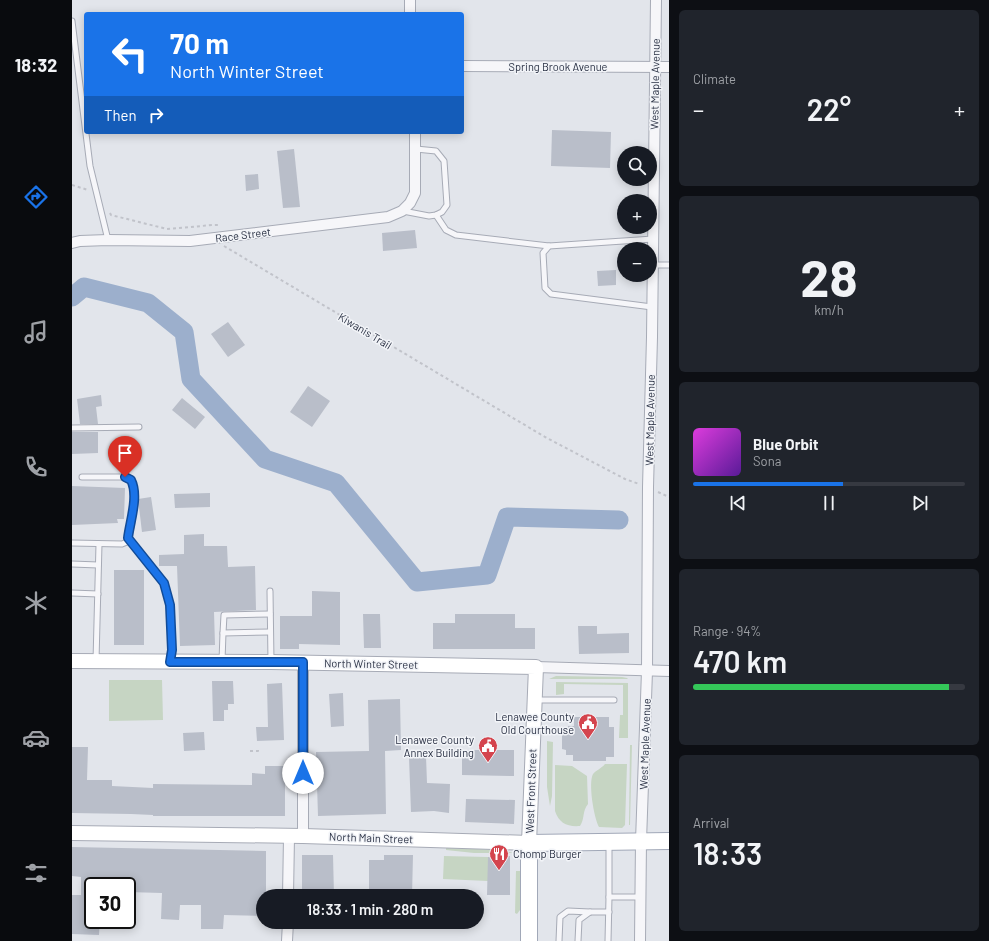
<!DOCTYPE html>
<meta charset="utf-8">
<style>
:root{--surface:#171b24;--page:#20242c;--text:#f1f3f6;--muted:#9ea1a6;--line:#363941;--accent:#1a73e8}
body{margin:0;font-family:Barlow,sans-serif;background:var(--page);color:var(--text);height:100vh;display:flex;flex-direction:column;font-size:15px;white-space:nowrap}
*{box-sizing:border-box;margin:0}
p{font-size:13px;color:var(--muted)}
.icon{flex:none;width:22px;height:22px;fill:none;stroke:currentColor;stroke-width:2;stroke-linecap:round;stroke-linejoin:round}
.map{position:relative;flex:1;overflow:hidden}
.drawer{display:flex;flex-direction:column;gap:10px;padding:10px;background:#0d0f14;width:320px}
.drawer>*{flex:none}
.hud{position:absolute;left:12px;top:12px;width:380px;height:122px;border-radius:4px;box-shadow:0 2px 10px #0003;background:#1a73e8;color:#fff;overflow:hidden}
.buttons{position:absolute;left:545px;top:146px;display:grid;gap:8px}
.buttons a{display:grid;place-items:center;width:40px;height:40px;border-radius:50%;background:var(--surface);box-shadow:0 2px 10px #0003;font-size:20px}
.speed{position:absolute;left:12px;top:877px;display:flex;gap:8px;font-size:20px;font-weight:700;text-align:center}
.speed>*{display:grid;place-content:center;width:52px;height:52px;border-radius:50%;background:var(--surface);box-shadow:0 2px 10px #0003;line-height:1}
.speed .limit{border:2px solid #111;border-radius:6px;background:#fff;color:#111}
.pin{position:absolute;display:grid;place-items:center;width:34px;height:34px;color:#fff;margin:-41px -17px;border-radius:50% 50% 50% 0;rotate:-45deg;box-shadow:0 0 4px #0007}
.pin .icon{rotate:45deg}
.me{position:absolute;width:44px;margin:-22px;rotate:0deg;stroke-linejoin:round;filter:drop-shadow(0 0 3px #0008)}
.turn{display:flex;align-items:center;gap:14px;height:84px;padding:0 20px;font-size:18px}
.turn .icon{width:52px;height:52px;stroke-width:2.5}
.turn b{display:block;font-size:28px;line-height:34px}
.then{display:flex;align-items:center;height:38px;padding:0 20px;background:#0003;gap:8px;font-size:15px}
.big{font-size:30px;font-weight:600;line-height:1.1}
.drawer .widget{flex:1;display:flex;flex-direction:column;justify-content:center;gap:6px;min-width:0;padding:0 14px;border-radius:6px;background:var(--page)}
.drawer .dial{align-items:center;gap:0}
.dial b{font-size:52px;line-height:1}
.song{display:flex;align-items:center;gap:12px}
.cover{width:48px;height:48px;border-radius:6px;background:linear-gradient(135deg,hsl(300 70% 55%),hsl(270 70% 35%))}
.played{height:4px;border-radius:2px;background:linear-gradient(90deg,var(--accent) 55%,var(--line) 55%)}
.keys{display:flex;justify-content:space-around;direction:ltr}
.heat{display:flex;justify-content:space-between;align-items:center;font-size:22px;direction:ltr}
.charge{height:6px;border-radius:3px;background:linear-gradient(90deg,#34c759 94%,var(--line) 0)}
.trip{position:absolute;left:184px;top:889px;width:228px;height:40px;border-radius:20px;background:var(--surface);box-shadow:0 2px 10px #0003;font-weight:600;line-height:40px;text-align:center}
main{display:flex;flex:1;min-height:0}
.dock{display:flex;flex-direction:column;width:72px;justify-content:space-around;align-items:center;background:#090b0e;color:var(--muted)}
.dock .icon{width:28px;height:28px}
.dock .on{color:var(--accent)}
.dock b{font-size:18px;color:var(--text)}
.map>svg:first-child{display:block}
.green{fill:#c6d5c3}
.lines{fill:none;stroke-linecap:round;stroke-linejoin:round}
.river{stroke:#9cafcc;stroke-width:19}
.building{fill:#b9bec9}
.lane-casing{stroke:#a7abb6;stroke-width:7}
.street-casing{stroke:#a7abb6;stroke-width:12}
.secondary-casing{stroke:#a7abb6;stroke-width:16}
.primary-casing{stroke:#a1a8b8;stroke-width:18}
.path{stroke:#c1c3ca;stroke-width:2;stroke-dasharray:3 3;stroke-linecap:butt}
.lane{stroke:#f6f6f9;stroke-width:5}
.street{stroke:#f6f6f9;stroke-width:10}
.secondary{stroke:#fff;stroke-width:14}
.primary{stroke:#fff;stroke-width:16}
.route-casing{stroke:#114b97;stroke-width:10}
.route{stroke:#1a73e8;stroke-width:7}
.labels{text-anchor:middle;stroke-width:3;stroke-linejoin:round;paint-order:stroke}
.street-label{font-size:11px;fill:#2a3144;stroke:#f2f4f8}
.poi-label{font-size:11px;fill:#2a3144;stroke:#f2f4f8;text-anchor:end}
</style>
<main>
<nav class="dock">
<b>18:32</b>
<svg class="icon on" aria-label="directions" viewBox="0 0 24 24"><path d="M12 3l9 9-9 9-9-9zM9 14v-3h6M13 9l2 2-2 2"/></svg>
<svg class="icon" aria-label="music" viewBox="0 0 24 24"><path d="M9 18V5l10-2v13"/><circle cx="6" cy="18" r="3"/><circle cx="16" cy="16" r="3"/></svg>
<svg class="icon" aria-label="phone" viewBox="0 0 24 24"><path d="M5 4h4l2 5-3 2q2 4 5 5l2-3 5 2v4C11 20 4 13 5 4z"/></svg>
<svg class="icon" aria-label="climate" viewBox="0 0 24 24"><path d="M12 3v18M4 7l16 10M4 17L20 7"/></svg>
<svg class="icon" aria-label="car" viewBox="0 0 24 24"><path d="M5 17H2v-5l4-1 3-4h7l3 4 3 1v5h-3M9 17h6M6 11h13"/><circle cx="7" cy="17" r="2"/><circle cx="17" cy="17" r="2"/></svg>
<svg class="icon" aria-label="filters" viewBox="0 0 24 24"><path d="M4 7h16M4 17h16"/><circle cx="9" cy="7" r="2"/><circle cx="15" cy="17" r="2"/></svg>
</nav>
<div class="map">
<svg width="597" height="941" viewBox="0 0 597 941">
<rect width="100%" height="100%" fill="#e2e5eb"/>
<g class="green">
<path d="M484,676L550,677L555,678L556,679H477Z"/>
<path d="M37,680H90L91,720L37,721Z"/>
<path d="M484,682L556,683V738H547L548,715H551V685L492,684V694L484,695Z"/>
<path d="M475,741L481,742L480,796L478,806L475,787Z"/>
<path d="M558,745H560L558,825H557Z"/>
<path d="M533,764H555L553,825L550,828L527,827C522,818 516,783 521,774C524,770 529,769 533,764Z"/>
<path d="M483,765L500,766L515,776L516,804C510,811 513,819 508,826C495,827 487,823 483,811Z"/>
<path d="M374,848L431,850L441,853H402L374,850Z"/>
<path d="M372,856L416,857V881L371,879Z"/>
<path d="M444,871H449L448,910L445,914L443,913Z"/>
</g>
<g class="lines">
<path class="river" d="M0,297L12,287L76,303L112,332L119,379L193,459L264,483L345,582L415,575L435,517L547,520"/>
</g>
<g class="building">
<path d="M480,130L539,132L538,168L479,166Z"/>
<path d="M222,149L228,207L211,208L205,151Z"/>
<path d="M186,174L187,189L174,191L173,175Z"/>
<path d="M343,230L345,248L311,251L310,233Z"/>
<path d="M544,270V285L526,286L525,271Z"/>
<path d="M156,322L173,345L156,357L139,334Z"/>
<path d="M236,386L258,401L240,427L218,412Z"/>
<path d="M29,395L30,406L24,407L26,424H8L5,399Z"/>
<path d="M110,398L133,417L123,429L100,410Z"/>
<path d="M0,432H26V453L0,454Z"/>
<path d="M0,486L53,488L52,519H45L46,523L0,525Z"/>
<path d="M138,493V507L103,508L102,494Z"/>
<path d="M79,497L84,530L70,532L66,499Z"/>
<path d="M132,534V546H155L156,567L183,566L184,610L142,612L143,645L108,646L105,566H87V555L112,554V535Z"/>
<rect x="42" y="570" width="30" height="75"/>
<path d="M240,591L268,592V645L227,644V649H208V616H240Z"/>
<path d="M291,614H308L309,648H292Z"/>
<path d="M383,614H443V628H463V649H361V623H383Z"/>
<path d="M506,626H525V634L557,633V653L507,654Z"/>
<path d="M140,681H161L162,704H156V710H152V721H141Z"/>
<path d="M210,683L212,740L185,741L184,727H196L195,684Z"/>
<path d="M271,693L272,726L259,727L257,694Z"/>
<path d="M328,699L329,750L313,751L314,814L246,816L244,752L297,751L296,700Z"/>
<path d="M502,717H537V727H542V757H534V761H501V755H494V750L490,749V729L496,730V726H502Z"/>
<path d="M132,732L133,750L112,751L111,733Z"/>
<path d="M0,747H16L15,780H40V786L81,788V784L180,785V773L193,774V766H213V816H81V815L59,814L0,813Z"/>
<path d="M390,750H442V776L390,775Z"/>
<path d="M354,756L355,783L378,784L377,813L362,811L339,812L337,757Z"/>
<path d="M394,799L443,800L442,824L393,822Z"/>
<path d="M0,847L194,851V896H191V916L152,915L151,929H129V905H108L107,920L89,919L90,893L55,892V886H21V920H28L27,935L0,934V895H9V877L0,876Z"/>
<path d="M230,855H261L262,896H230Z"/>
<path d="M312,855H341L340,896H310V893L297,892V860H312Z"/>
<path d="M438,856V895H415L416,857Z"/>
</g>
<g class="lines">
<g class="lane-casing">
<g id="lane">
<path d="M0,21L18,166L36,240"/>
<path d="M331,211L357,216L364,215L370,212L375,205L372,161L364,151L344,149"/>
<path d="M364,215L374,230L384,235L477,246"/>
<path d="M581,265H597"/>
<path d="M580,307L479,294L473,288L471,253L477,246L581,239"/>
<path d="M0,428L67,427"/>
<path d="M56,538L92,583L98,605L100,650L98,661"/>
<path d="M0,543L50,544L55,542C60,528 66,494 59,480L53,477H10"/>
<path d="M0,564L26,565"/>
<path d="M198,591L199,662"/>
<path d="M0,593L26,594"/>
<path d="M151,633L152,615L198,614"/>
<path d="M24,661L27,544"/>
<path d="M150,661L151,633L198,632"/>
<path d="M463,700H542"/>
<path d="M537,844V897H568"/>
<path d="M487,941L488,917L496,911L518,912"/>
<path d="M506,941L507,920L518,912H537"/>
<path d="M536,941L537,897"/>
</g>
</g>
<g class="street-casing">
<g id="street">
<path d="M338,0V14"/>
<path d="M390,66L597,67"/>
<path d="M0,243L8,241L36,240L118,241L316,217L330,211L338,203L343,193V132"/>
<path d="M231,662V836"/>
<path d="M464,667L597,671"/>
<path d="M216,896L217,837"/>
<path d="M215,941L216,922"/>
<path d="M568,941L569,841L575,671L576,487L580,337L584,0"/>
</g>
</g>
<g class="secondary-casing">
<path id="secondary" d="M0,661L199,662L464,667L457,843L231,836L0,833"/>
</g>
<g class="primary-casing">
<path id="primary" d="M457,941V843L597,841"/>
</g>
<g class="path">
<path d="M0,185L16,190"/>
<path d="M38,213L39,215L95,229L141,225H146V227"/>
<path d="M152,246L473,437L553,479L567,484"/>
<path d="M586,492L597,497"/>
<path d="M178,751H186V747"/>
</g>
<use href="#lane" class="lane"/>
<use href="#street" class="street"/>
<use href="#secondary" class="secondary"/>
<use href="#primary" class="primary"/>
</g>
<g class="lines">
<g class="route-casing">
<path id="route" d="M53,477L59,480C67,496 58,521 56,538L92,583L98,605L100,650L98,662H231V773"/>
</g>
<use href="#route" class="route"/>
</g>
<defs>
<g id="civic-pin" transform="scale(1)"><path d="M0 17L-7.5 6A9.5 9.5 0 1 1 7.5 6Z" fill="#d4444d" stroke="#f2f4f8"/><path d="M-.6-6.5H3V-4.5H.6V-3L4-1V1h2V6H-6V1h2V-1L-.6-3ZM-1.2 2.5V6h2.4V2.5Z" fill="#fff"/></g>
<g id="restaurant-pin" transform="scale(1)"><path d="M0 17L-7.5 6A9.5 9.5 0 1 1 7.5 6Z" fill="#d4444d" stroke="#f2f4f8"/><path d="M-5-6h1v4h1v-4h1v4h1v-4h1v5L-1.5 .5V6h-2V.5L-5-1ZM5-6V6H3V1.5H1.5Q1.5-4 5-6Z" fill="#fff"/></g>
</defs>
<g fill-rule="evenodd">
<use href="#civic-pin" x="516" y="723"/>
<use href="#civic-pin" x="416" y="746"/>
<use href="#restaurant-pin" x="427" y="854"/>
</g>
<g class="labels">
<g class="street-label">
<text x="486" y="71">Spring Brook Avenue</text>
<text transform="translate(583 84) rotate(-89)" y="4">West Maple Avenue</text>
<text transform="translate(171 235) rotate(-7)" y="4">Race Street</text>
<text transform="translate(293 331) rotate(31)" y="4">Kiwanis Trail</text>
<text transform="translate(578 420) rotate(-89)" y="4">West Maple Avenue</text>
<text transform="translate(299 664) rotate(1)" y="4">North Winter Street</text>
<text transform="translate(573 744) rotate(-88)" y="4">West Maple Avenue</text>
<text transform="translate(459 791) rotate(-88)" y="4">West Front Street</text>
<text transform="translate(299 838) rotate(2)" y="4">North Main Street</text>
</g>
<g class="poi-label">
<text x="502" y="721">Lenawee County<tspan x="502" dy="13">Old Courthouse</tspan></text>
<text x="402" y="744">Lenawee County<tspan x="402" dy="13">Annex Building</tspan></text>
<text x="441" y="858" text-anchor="start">Chomp Burger</text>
</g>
</g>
</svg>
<div class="buttons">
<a><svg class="icon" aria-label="search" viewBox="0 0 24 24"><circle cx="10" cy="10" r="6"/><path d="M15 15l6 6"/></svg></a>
<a>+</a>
<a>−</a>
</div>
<div class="speed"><div class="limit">30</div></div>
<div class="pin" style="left:53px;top:477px;background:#d93025"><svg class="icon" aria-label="arrive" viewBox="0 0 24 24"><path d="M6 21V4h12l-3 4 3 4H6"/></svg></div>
<svg class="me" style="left:231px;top:773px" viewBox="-20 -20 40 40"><circle r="19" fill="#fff"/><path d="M0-13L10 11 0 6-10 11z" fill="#1a73e8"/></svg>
<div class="trip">18:33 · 1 min · 280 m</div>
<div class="hud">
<div class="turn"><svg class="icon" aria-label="left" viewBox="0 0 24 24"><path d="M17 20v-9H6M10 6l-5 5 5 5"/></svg><div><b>70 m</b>North Winter Street</div></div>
<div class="then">Then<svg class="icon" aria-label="right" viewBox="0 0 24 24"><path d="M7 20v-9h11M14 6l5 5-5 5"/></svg></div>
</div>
</div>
<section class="drawer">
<div class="widget"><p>Climate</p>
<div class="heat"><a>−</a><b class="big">22°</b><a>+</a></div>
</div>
<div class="widget dial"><b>28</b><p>km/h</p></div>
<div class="widget">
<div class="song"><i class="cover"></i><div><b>Blue Orbit</b><p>Sona</p></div></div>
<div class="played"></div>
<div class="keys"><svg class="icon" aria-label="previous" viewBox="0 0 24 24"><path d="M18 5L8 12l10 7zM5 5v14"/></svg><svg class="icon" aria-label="pause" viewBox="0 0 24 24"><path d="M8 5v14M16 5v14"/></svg><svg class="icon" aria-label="next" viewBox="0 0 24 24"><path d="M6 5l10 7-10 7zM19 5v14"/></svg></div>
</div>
<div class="widget"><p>Range · 94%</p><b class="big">470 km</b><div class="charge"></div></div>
<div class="widget"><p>Arrival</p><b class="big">18:33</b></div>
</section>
</main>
